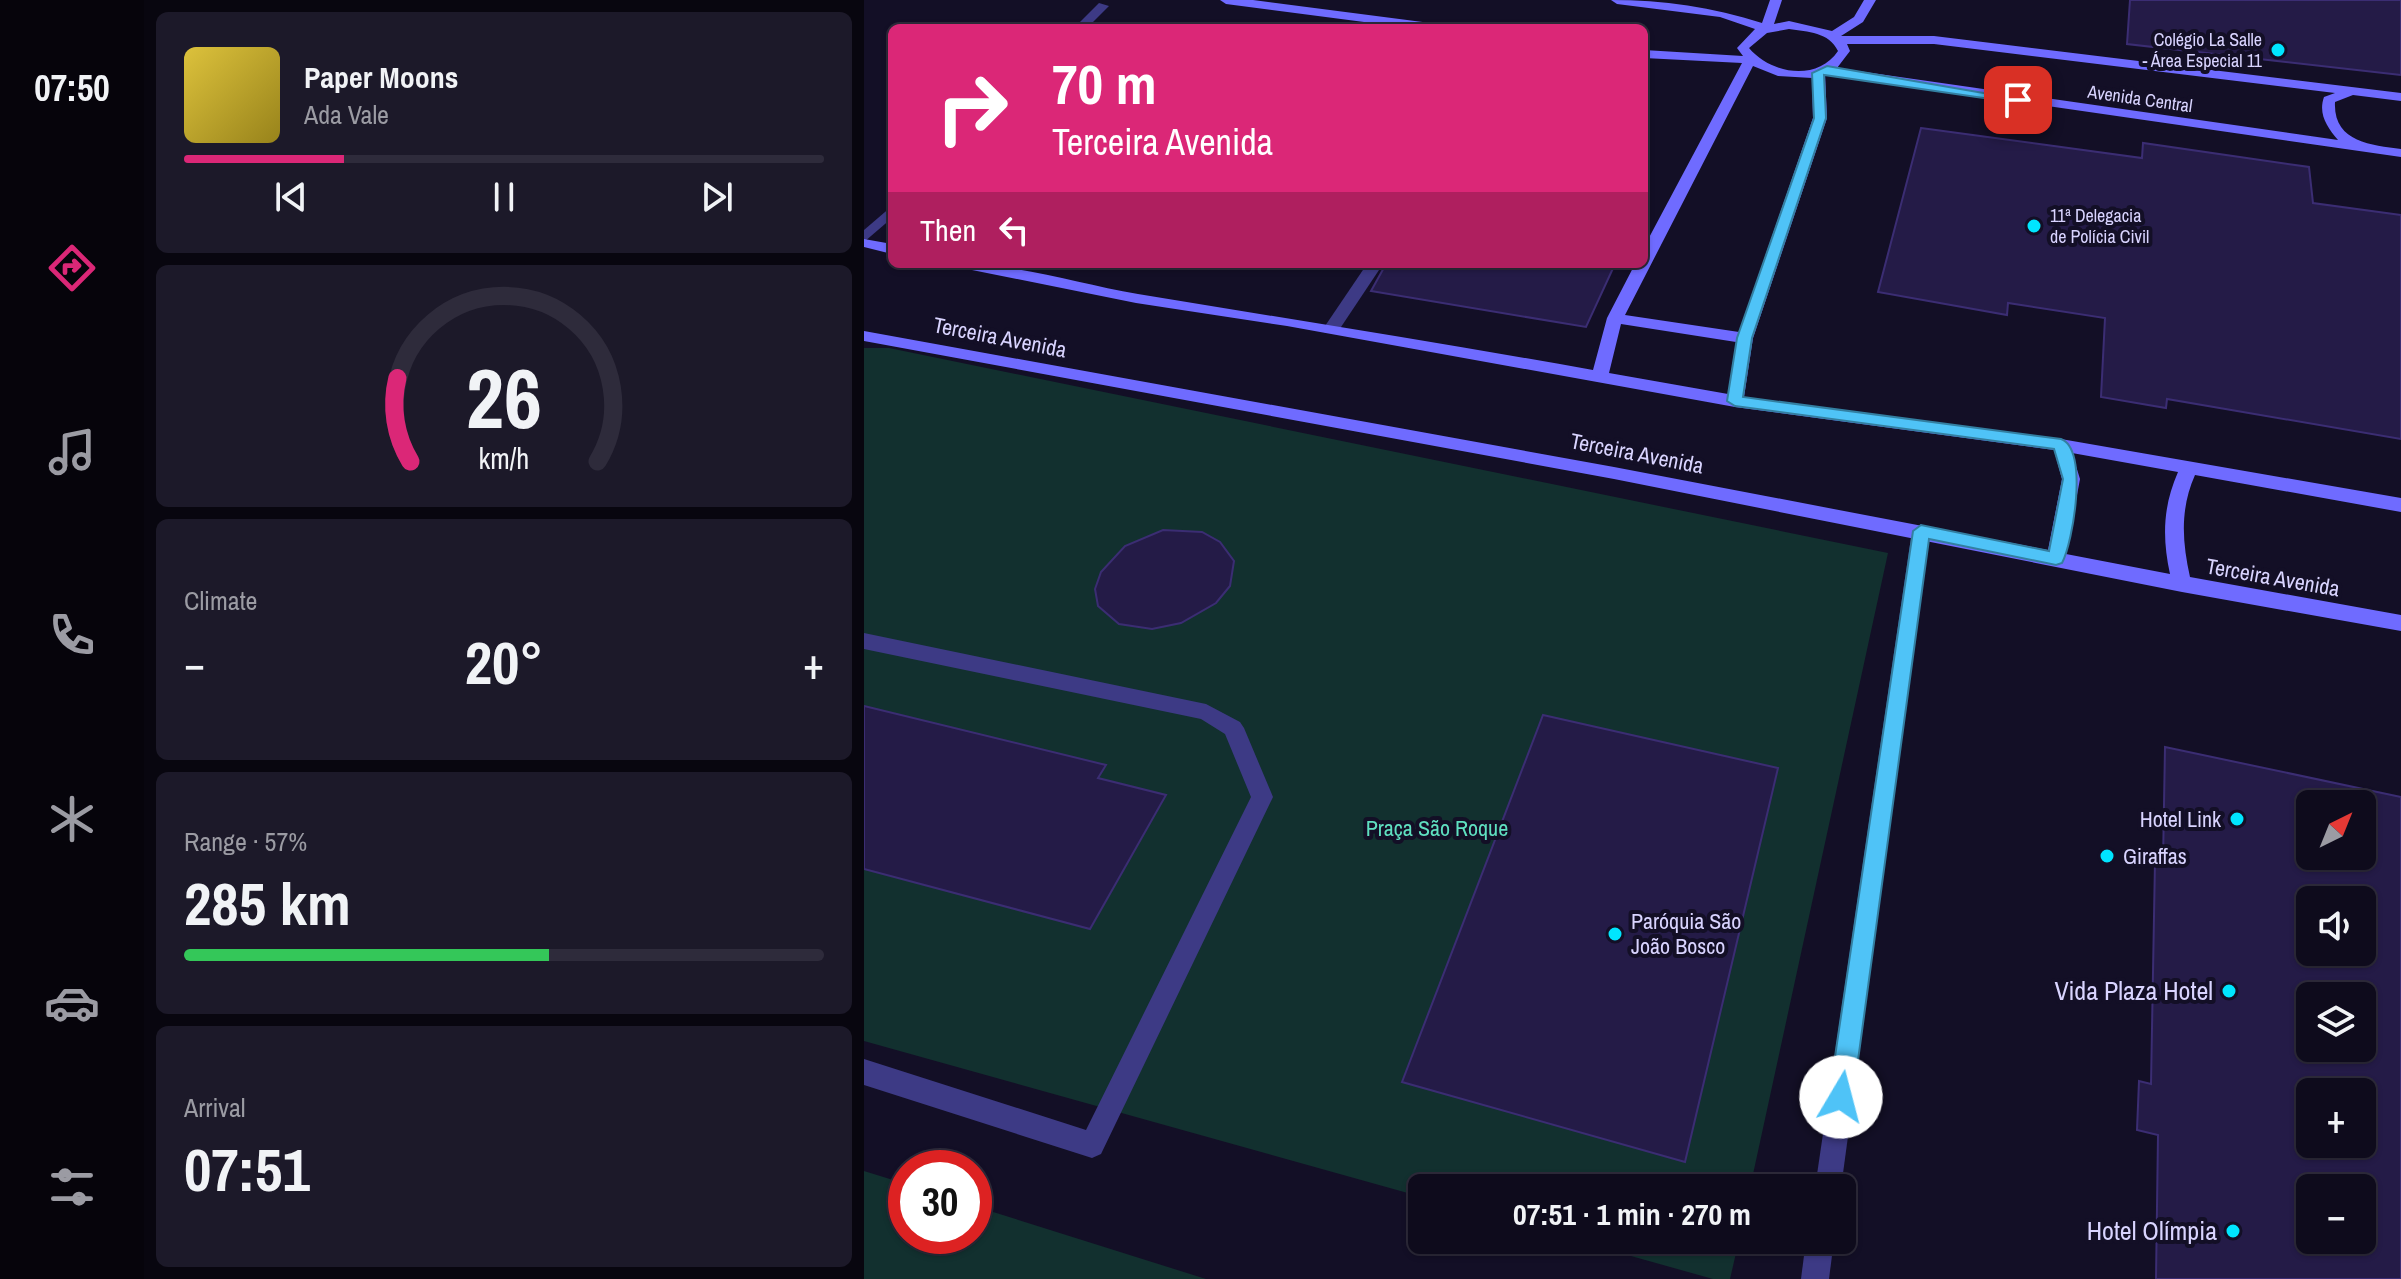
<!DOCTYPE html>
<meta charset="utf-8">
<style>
:root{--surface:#0e0b1c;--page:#1c1929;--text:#f1f3f6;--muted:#9b9ba3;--line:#2e2b3b;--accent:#db2777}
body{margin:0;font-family:"Archivo Narrow",sans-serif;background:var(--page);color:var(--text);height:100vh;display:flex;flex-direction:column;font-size:30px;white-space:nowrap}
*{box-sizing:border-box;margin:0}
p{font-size:26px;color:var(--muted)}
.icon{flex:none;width:44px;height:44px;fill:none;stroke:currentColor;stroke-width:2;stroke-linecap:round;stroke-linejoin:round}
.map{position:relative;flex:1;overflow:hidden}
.sheet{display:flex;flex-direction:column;gap:12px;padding:12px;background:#08060f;width:720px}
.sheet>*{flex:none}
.hud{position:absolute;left:24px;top:24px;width:760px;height:244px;border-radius:12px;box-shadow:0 2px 6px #0004,0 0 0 2px var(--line);background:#db2777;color:#fff;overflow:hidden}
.needle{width:52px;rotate:43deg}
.buttons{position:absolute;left:1432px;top:790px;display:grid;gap:16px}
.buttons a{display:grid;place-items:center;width:80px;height:80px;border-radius:12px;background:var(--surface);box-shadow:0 2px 6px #0004,0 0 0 2px var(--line);font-size:40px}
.speed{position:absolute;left:24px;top:1150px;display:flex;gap:16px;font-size:40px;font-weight:700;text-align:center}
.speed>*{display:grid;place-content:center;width:104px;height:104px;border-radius:50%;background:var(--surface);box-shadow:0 2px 6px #0004,0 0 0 2px var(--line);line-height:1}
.speed .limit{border:12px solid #d22;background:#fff;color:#111}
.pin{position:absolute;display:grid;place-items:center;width:68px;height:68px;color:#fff;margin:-34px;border-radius:16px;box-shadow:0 4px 12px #0006}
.me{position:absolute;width:88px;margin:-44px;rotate:8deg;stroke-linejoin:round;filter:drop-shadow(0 0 6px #0008)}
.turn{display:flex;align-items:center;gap:28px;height:168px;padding:0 32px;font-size:36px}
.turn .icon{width:104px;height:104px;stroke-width:2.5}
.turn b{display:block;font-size:56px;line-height:68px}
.then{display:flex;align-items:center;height:76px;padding:0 32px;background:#0003;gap:16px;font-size:30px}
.big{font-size:60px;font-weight:700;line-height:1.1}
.sheet .widget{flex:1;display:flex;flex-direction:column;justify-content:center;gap:12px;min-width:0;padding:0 28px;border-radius:12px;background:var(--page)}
.sheet .dial{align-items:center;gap:0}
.dial svg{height:208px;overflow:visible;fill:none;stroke:var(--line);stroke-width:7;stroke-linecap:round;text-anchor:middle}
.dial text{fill:var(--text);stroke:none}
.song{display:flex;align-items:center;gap:24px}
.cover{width:96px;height:96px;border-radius:12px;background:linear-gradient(135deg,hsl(50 70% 55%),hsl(50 70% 35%))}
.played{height:8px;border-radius:4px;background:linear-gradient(90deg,var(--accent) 25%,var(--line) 25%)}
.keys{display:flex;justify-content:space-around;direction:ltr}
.heat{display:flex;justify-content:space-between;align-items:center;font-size:44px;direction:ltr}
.charge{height:12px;border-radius:6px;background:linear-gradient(90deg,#34c759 57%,var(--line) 0)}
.trip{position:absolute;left:544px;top:1174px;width:448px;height:80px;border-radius:12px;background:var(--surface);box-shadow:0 2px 6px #0004,0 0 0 2px var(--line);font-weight:700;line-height:80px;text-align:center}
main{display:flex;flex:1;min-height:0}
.tabs{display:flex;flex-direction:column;width:144px;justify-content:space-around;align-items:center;background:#06040b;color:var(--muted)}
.tabs .icon{width:56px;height:56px}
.tabs .active{color:var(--accent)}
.tabs b{font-size:36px;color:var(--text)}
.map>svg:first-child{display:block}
.green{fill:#12302f}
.building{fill:#241b47;stroke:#3b2d73;stroke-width:2;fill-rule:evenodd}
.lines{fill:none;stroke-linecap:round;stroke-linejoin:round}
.lane{fill:#3d3a85;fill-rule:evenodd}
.street{fill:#3d3a85;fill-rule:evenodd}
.secondary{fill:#6f6bff;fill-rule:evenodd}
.route{fill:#4fc3f7;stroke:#337fa1;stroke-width:2}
.poi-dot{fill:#00e5ff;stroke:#130f26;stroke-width:3}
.labels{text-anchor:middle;stroke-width:8;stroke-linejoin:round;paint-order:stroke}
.far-poi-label{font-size:18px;fill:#d9d4ff;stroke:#130f26;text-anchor:end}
.far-street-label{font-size:18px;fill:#d9d4ff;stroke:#130f26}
.street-label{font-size:22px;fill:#d9d4ff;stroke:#130f26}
.poi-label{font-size:22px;fill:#d9d4ff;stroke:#130f26;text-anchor:start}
.park-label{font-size:22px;fill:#5fe0c0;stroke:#130f26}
.near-poi-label{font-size:26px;fill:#d9d4ff;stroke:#130f26;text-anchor:end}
</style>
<main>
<nav class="tabs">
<b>07:50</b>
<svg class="icon active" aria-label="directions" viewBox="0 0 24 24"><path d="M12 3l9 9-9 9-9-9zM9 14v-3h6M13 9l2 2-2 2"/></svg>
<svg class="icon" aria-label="music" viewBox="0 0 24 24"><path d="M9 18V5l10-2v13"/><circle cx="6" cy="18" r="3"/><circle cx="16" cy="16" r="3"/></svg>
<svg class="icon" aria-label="phone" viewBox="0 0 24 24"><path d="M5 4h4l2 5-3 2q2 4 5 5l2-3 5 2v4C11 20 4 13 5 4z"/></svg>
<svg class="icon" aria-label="climate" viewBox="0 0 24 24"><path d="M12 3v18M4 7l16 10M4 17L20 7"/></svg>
<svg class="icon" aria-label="car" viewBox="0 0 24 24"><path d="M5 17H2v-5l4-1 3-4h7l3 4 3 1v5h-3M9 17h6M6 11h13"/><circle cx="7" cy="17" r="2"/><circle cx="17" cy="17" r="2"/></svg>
<svg class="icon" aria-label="filters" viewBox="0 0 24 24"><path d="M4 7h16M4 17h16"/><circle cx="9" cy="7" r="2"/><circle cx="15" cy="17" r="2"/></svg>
</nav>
<section class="sheet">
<div class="widget">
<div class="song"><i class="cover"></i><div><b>Paper Moons</b><p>Ada Vale</p></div></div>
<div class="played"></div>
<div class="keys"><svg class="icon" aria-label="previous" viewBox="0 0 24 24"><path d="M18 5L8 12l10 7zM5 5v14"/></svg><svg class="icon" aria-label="pause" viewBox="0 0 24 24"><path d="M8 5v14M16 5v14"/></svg><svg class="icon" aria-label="next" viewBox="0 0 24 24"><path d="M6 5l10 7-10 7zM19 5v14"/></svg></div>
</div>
<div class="widget dial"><svg viewBox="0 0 100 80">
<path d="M14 69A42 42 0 1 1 86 69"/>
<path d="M14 69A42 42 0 0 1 9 37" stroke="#db2777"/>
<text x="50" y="56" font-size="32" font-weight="700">26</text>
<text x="50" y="72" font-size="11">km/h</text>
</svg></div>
<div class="widget"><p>Climate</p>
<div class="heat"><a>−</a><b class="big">20°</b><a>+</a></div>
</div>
<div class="widget"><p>Range · 57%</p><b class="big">285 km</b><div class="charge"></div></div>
<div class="widget"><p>Arrival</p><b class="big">07:51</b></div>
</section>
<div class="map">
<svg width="1537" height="1279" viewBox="0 0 1537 1279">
<rect width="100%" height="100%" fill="#130f26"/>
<g class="green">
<path d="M0,348H25L1024,553L886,1188H558V1197L0,1041Z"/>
<path d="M0,1171L42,1184V1236H110V1206L342,1279H0Z"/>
<path d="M710,1240H875L866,1279H849Z"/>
</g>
<g class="building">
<path d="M1266,0H1537V75L1263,44Z"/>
<path d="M1057,128L1278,158L1279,143L1445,167L1449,203L1537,215V439L1303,399L1302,408L1237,397L1241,318L1144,303L1143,315L1014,292Z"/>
<path d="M522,264H751L722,327L507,291Z"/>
<path d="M299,530L338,532L356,542L370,561L366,586L352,603L317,623L288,629L255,624L234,606L231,589L237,572L261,546Z"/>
<path d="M0,706L242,765L234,778L302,795L226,929L0,869Z"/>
<path d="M679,715L914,768L821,1162L538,1082Z"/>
<path d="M1301,747L1537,797V1279H1292L1294,1135L1273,1130L1275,1081L1287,1084L1291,861L1299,863ZM1446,804H1498V856H1446ZM1446,900H1498V952H1446ZM1446,996H1498V1048H1446ZM1446,1092H1498V1144H1446ZM1446,1188H1498V1240H1446Z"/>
</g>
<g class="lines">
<g class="lane">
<path d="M235,3L245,6L223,28H210Z"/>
<path d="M28,206V218L0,242V230Z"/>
<path d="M503,264H519L473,333H461L459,329Z"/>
<path d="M0,633L342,704L376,722L380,728L409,797L237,1154L228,1158L0,1085V1059L222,1130L387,797L361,734L337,719L0,649Z"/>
</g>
<g class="street">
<path d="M1057,524L1066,531L977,1188H951L1048,531Z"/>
<path d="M942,1240H970L965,1279H937Z"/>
</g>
<g class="secondary">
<path d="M356,0H389L574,24L580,28H546L362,4Z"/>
<path d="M747,0C799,0 849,7 898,23L906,0H918L910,24L925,21L968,31L990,17L1000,0H1012L999,22L977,36H1070L1537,93V101L1489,95L1471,102C1469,142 1507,145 1537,149V157L961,74L963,118L889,338L880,397L1197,439L1537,498V512L1331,475C1316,509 1318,541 1326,577L1537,615V631L1318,592L750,479L0,341V331L750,467L1184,550L1198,479L1190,450L871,407L423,326L272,303L103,269L95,264C156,264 215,284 274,294C426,319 578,343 729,370L743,318L771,264H780V247L878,63L780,58V50L879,56L873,48L891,29L856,17L753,4ZM925,29C944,32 965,32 974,51C953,82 907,74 885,48L903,33ZM983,44H1070L1471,93L1460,97C1454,114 1463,127 1474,140L973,68L986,51ZM889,66L914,76L948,78L949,118L875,332L761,315ZM757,324L872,342L864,394L745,373ZM1208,453L1314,472C1299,506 1298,537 1306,574L1202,554L1216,479Z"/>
<path d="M0,239L28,244V254L0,247Z"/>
</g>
</g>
<path class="route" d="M963,66L1160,100L1154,103L960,75L962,118L888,338L879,397L1197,439C1225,449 1209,542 1198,563L1192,565L1065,539L989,1097L985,1105L977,1109L969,1105L965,1097L1049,531L1057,525L1185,551L1199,479L1190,449L871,406L863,401L873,338L950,118L948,73Z"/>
<g class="poi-dot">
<circle cx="1414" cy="50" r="8"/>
<circle cx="1170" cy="226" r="8"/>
<circle cx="1373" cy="819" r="8"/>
<circle cx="1243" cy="856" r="8"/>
<circle cx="751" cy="934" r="8"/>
<circle cx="1365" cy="991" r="8"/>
<circle cx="1369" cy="1231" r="8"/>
</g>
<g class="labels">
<g class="far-poi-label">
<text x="1398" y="46">Colégio La Salle<tspan x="1398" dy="21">- Área Especial 11</tspan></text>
<text x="1186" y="222" text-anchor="start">11ª Delegacia<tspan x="1186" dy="21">de Polícia Civil</tspan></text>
</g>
<g class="far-street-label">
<text transform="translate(1276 99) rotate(8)" y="6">Avenida Central</text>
</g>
<g class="street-label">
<text transform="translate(136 337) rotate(11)" y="8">Terceira Avenida</text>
<text transform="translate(773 453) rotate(11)" y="8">Terceira Avenida</text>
<text transform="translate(1409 577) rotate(10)" y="8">Terceira Avenida</text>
</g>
<g class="poi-label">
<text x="1357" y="827" text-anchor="end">Hotel Link</text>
<text x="1259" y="864">Giraffas</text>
<text x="767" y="929">Paróquia São<tspan x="767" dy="25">João Bosco</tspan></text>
</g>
<g class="park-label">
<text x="573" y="836">Praça São Roque</text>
</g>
<g class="near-poi-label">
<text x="1349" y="1000">Vida Plaza Hotel</text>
<text x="1353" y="1240">Hotel Olímpia</text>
</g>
</g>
</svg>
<div class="buttons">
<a><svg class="needle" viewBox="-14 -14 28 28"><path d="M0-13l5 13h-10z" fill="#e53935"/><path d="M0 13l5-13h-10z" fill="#9b9ba3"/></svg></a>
<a><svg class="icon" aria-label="sound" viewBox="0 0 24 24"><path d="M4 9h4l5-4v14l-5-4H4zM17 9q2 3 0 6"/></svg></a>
<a><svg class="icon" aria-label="layers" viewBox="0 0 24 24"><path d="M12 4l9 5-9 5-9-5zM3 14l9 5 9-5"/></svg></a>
<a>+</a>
<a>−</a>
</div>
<div class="speed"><div class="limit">30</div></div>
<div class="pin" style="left:1154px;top:100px;background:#d93025"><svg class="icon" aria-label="arrive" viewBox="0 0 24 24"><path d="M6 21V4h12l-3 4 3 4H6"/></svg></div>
<svg class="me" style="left:977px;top:1097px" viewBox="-20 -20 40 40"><circle r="19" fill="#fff"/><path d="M0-13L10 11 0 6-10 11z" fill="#4fc3f7"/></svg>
<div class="trip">07:51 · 1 min · 270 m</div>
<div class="hud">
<div class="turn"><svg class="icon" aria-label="right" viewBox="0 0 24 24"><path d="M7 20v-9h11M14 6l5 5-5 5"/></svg><div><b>70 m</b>Terceira Avenida</div></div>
<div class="then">Then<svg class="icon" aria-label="left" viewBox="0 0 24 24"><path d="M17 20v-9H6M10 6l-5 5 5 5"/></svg></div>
</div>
</div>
</main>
